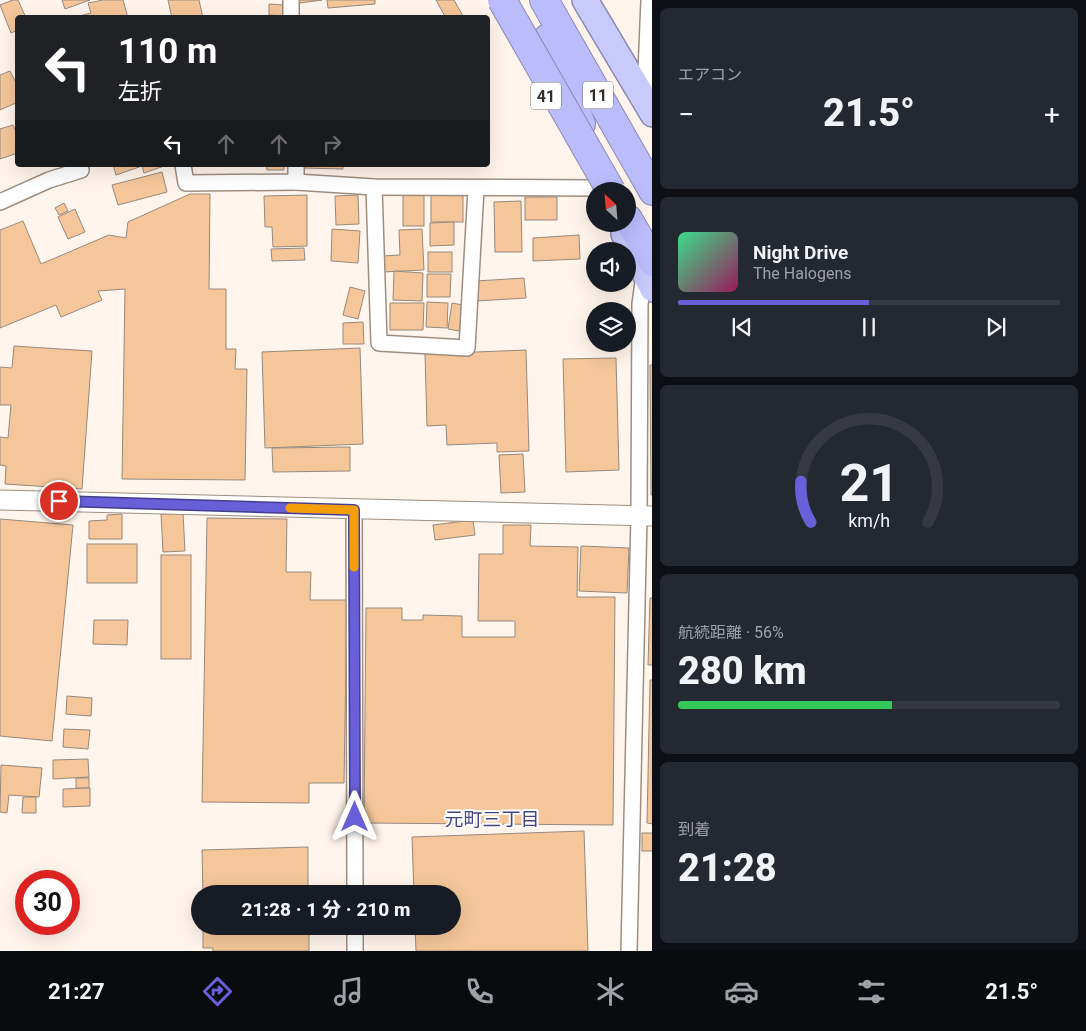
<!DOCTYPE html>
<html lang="ja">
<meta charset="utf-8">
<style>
:root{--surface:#171b24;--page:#242831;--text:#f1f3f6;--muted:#9ea1a6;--line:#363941;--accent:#695fd9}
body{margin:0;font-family:Roboto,"Noto Sans JP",sans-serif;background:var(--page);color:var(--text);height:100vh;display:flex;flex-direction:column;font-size:19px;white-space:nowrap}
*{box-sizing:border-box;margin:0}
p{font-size:16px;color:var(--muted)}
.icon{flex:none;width:28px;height:28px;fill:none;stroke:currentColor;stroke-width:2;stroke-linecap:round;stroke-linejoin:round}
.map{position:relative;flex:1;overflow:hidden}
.side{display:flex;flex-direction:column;gap:8px;padding:8px;background:#0d0f14;width:434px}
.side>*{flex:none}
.hud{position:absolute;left:15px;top:15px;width:475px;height:152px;border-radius:5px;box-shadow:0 5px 20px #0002;background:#202124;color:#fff;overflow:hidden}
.needle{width:32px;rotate:334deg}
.controls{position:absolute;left:586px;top:182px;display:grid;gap:10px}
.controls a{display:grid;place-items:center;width:50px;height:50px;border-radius:50%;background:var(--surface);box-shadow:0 5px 20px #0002;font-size:25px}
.speed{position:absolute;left:15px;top:870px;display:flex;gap:10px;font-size:25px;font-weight:700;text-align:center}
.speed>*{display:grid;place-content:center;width:65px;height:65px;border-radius:50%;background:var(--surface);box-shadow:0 5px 20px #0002;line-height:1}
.speed .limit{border:8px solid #d22;background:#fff;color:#111}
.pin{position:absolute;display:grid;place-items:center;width:42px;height:42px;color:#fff;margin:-21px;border:2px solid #fff;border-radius:50%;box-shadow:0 1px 5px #0007}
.me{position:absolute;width:55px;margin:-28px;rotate:0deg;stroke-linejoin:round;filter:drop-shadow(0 0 4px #0008)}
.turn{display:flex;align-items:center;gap:18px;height:105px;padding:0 20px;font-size:22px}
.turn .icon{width:65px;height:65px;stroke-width:2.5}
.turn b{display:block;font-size:35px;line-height:42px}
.lanes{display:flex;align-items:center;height:48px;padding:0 20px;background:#0003;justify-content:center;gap:25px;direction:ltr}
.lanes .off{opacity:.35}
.big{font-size:38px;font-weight:800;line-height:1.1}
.side .card{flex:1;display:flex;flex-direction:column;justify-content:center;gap:8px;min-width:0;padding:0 18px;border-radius:8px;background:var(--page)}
.side .dial{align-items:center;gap:0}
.dial svg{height:130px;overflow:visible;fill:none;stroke:var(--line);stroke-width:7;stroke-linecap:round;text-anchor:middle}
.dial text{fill:var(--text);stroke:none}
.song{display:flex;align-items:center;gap:15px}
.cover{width:60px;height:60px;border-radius:8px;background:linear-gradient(135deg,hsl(150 70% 55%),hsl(330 70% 35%))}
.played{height:5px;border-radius:2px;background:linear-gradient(90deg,var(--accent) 50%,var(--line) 50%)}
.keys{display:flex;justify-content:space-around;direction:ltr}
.heat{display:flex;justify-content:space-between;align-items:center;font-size:28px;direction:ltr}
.charge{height:8px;border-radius:4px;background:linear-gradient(90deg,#34c759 56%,var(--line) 0)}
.trip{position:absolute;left:191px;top:885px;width:270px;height:50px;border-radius:25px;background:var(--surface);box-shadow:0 5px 20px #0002;font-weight:800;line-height:50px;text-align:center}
.tab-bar{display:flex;height:80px;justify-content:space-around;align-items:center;background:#090b0e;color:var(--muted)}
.tab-bar .icon{width:35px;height:35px}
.tab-bar .current{color:var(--accent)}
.tab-bar b{font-size:22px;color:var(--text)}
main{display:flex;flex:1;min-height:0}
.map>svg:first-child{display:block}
.building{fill:#f4c69a;stroke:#98897c}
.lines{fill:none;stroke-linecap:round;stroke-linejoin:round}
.minor-casing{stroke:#9d8e81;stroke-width:18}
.tertiary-casing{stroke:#9d8e81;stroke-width:21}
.trunk-casing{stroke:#8b8ab1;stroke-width:28}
.motorway-casing{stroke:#8b8ab1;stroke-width:30}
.minor{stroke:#fff;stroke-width:15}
.tertiary{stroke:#fff;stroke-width:19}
.trunk{stroke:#c8cafc;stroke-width:25}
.motorway{stroke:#babcfc;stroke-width:28}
.motorway-bridge-casing{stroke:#8b8ab1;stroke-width:30;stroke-linecap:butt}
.motorway-bridge{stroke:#babcfc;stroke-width:28}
.route-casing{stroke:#443e8d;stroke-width:12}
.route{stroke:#695fd9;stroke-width:9}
.slow{stroke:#f59e0b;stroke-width:9}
.labels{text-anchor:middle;stroke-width:4;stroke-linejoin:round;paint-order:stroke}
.shield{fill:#fff;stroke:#706c68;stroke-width:1}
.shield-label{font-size:16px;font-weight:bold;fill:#332d27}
.neighbourhood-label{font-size:19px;fill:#464481;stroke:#fff}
</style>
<main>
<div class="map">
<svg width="653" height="951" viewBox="0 0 653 951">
<rect width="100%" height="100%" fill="#fff5ec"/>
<g class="building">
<path d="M13,0H18L26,18H18V30L11,33L0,5Z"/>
<path d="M62,0H90L65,9Z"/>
<path d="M103,0H123L128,18H72L91,13L88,3Z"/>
<path d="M168,0H199L203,18H172Z"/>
<path d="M299,0H322L300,3Z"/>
<path d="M327,0H375V4L328,8Z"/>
<path d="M436,0H454L463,16L446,18Z"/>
<path d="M269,4L283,5V16L269,15Z"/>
<path d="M10,71L18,87V102L0,110V75Z"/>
<path d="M13,125L18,136V153L0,159V129Z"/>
<path d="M113,165H164V166L144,173L142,166L116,175Z"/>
<path d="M266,165H284V170H267Z"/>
<path d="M303,165H343V169L303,168Z"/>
<path d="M162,172L167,192L118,205L112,185Z"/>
<path d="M190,194H210L209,289H226V349H236L235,369H247L245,480L122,479L125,289L98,291L102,300L61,317L56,305L0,328V230L23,221L41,264L109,235L126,238L128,222Z"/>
<rect x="403" y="194" width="21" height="32"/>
<path d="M307,195V246L273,247L272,227H265L264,196Z"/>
<path d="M358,195L359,224L336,225L335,196Z"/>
<rect x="431" y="195" width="32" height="27"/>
<rect x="525" y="197" width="32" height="23"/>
<path d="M521,201L522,252H495L494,202Z"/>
<path d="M64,203L68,211L59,215L55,208Z"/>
<path d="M75,209L85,232L68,239L58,217Z"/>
<path d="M454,222V245L430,246V223Z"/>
<path d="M332,229L360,231L358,263L331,261Z"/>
<path d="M422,229L424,270L382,272V256L400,255L399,230Z"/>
<path d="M579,235L580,259L533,261V238Z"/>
<path d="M304,248L305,260L272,261L271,249Z"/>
<rect x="428" y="252" width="24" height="20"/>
<path d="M394,271L423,273L422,301L393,300Z"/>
<path d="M427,274H451L450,297H427Z"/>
<path d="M524,278L526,298L477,301L476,281Z"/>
<path d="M350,287L365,291L358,319L343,315Z"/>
<path d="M427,302L448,303L447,328L426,327Z"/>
<path d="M390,303H424L423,330H390Z"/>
<path d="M452,303L463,305L459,331L448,329Z"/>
<path d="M363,322L364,344H343V323Z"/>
<path d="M14,346L92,351L82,489L5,484L6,466L0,465V437L8,438L11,405H0V367L12,368Z"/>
<path d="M360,348L363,444L265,448L262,352Z"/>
<path d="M526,350L529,451L497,452V443L447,445L446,425L427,426L425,354Z"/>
<path d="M616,358L619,470L566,472L563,359Z"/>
<path d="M650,365H653V495H651Z"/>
<path d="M350,447V471L273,472L272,448Z"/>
<path d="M523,454L525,492L501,493L499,455Z"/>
<path d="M183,513L185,551L163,552L161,514Z"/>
<path d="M122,514V539H89V521L107,520V515Z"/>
<path d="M207,518L287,519L286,572H311L310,600H347L344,783H309V803L202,802Z"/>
<path d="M0,519L73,525L52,741L0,736Z"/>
<path d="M473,520L475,535L435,540L433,525Z"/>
<path d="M503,525H531L530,546L578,547L577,597H615L613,825L364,823L366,608H402V620H423V615L462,616V637H515V621H478L479,554H503Z"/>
<rect x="87" y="544" width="50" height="39"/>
<path d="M581,546L629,548L627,593L579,591Z"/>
<rect x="161" y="555" width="30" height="104"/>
<path d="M650,598H653V665H648Z"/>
<path d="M94,620H128L127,645L93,644Z"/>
<path d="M650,680H653V824L647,823Z"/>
<path d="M67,696L92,698L91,716L66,714Z"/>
<path d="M64,729L90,730L88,749L63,747Z"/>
<path d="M88,759L89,777L53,779V760Z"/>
<path d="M1,765L42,768L39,797L9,795L7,813L0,812Z"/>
<rect x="76" y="778" width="13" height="10"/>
<path d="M90,788V806L63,807V789Z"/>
<path d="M23,797H36V813H22Z"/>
<path d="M584,831L588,951H416L415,926H452V894H414L412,837Z"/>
<rect x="642" y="833" width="11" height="18"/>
<path d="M308,847V894H203L202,850Z"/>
<path d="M203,926H309V951H213V948H203Z"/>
</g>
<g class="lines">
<g class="minor-casing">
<g id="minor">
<path d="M291,0V18"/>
<path d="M645,96L649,0"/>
<path d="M183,165L186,183L296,182V165"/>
<path d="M296,182L374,187L599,188"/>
<path d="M374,187L379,343L467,348L476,189"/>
<path d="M0,202L49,180L81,170"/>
<path d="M354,510L355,894"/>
<path d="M355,926V951"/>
<path d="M629,951L639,516L640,304L644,275"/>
</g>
</g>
<g class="tertiary-casing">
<path id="tertiary" d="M0,500L653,516"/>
</g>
<g class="trunk-casing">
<g id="trunk">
<path d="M585,0L653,114"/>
<path d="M624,234L653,289"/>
</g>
</g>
<g class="motorway-casing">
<g id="motorway">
<path d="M544,0L653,191"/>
<path d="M548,38L581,124"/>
<path d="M628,219L653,262"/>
</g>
</g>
<use href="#minor" class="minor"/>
<use href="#tertiary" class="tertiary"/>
<use href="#trunk" class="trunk"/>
<use href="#motorway" class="motorway"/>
<g class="motorway-bridge-casing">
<path id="motorway-bridge" d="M502,0L611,191"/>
</g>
<use href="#motorway-bridge" class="motorway-bridge"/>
</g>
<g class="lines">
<g class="route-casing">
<path id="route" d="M59,501L354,510L355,817"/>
</g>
<use href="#route" class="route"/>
<path class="slow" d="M290,508L354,510V567"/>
</g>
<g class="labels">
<g class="shield">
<rect x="583" y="81.5" width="30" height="27" rx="4"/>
<rect x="531" y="82.5" width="30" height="27" rx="4"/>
</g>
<g class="shield-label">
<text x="598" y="101">11</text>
<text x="546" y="102">41</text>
</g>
<g class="neighbourhood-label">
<text x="492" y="826">元町三丁目</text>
</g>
</g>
</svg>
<div class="controls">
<a><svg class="needle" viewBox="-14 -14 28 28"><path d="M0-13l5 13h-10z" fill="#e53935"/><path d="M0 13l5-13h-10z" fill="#9ea1a6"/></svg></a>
<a><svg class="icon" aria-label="sound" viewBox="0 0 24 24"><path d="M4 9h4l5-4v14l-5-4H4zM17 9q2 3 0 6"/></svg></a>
<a><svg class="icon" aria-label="layers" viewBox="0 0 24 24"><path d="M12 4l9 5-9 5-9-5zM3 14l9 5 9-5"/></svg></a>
</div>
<div class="speed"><div class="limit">30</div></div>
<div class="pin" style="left:59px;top:501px;background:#d93025"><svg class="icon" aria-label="arrive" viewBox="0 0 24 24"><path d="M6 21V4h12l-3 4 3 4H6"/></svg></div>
<svg class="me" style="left:355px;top:817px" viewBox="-20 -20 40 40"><path d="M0-17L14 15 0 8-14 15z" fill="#695fd9" stroke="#fff" stroke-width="4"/></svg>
<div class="trip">21:28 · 1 分 · 210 m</div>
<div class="hud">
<div class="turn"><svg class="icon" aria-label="left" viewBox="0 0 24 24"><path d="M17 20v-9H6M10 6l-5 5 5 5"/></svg><div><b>110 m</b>左折</div></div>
<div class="lanes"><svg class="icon" aria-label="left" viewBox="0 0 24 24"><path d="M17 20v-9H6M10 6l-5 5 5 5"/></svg><svg class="icon off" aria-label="ahead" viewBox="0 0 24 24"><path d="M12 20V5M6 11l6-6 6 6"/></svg><svg class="icon off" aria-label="ahead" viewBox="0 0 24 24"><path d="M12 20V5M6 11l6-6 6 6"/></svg><svg class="icon off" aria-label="right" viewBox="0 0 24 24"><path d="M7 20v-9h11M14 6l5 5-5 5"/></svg></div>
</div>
</div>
<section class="side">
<div class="card"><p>エアコン</p>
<div class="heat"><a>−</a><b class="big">21.5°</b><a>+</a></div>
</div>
<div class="card">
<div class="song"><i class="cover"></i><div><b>Night Drive</b><p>The Halogens</p></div></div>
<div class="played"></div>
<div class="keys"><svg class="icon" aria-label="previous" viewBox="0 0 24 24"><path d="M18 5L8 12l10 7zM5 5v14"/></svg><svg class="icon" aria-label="pause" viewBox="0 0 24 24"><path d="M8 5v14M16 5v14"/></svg><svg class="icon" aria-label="next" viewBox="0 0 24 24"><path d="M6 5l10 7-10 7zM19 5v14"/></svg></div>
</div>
<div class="card dial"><svg viewBox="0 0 100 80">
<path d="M14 69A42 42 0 1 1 86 69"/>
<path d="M14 69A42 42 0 0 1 8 44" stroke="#695fd9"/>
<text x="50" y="56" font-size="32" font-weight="700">21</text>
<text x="50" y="72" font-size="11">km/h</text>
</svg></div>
<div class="card"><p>航続距離 · 56%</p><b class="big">280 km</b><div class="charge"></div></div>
<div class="card"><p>到着</p><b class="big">21:28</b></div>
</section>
</main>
<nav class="tab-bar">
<b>21:27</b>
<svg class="icon current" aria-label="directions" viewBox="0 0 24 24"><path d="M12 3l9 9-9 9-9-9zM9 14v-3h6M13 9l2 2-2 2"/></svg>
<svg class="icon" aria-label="music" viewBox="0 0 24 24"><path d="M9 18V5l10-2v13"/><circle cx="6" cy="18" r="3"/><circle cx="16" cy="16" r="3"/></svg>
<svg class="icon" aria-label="phone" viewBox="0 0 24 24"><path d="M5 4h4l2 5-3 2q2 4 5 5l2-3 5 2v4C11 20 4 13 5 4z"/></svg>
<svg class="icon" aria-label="climate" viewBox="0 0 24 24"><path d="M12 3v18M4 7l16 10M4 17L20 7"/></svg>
<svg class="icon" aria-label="car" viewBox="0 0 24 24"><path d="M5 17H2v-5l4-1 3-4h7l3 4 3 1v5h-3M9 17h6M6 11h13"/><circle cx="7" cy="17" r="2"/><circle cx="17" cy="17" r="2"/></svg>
<svg class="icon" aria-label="filters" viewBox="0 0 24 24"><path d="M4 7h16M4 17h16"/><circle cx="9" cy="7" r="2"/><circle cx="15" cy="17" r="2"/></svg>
<b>21.5°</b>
</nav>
